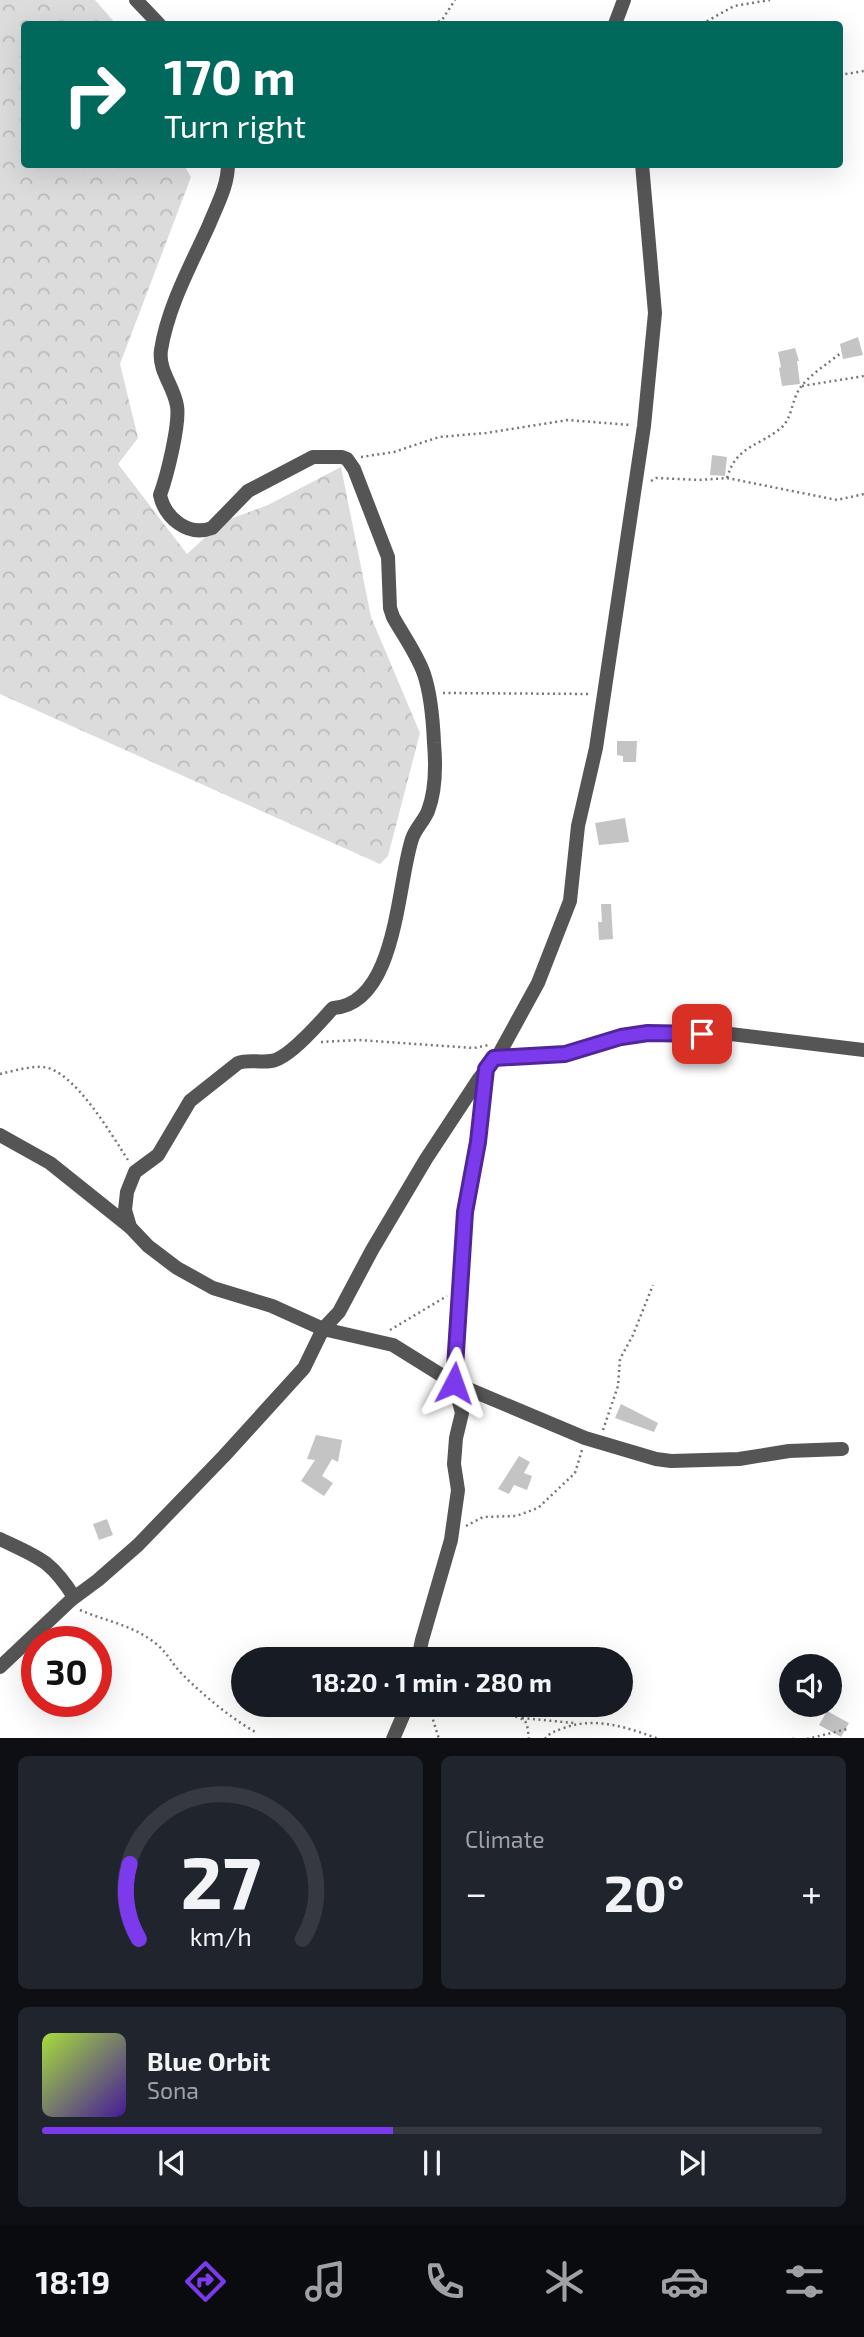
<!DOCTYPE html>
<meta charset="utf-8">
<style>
:root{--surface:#171b24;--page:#20242c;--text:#f1f3f6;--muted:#9ea1a6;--line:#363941;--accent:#7c3aed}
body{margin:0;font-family:"Exo 2",sans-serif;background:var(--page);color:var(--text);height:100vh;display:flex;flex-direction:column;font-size:26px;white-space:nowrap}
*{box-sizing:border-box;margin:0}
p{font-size:23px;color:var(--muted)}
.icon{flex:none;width:38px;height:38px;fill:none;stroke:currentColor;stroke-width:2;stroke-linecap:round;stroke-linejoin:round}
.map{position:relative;height:1738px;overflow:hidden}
.details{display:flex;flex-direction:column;gap:18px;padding:18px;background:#0d0f14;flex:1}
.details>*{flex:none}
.banner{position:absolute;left:21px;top:21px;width:822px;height:147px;border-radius:7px;box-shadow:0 7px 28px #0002;background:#00695c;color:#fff;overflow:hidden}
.tools{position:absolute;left:779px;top:1654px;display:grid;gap:14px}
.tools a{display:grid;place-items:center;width:63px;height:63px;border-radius:50%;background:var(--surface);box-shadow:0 7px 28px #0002;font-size:35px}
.speed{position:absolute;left:21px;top:1626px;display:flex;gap:14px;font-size:35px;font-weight:700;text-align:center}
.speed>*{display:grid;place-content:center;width:91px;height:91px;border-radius:50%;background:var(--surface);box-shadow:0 7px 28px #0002;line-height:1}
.speed .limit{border:10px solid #d22;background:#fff;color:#111}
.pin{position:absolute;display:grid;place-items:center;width:60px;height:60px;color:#fff;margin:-30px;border-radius:14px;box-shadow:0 4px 10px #0006}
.me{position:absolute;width:77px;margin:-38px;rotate:4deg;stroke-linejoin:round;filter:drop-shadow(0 0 5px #0008)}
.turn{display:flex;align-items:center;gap:24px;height:147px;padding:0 28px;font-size:32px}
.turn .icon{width:91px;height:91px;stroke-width:2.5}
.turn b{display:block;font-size:49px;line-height:60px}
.big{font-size:52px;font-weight:700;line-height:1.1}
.details .widget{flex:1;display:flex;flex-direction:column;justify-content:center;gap:10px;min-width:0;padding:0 24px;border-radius:10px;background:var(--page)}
.details .dial{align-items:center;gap:0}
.dial svg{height:182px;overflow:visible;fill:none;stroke:var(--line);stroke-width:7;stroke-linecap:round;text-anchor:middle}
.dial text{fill:var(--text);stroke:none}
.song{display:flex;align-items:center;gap:21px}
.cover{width:84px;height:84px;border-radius:10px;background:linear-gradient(135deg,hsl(80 70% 55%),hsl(260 70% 35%))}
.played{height:7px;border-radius:4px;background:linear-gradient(90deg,var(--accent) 45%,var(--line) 45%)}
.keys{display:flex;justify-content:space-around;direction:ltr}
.heat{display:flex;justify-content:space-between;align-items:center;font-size:38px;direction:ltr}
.details .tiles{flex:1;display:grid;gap:18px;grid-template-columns:1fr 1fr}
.widget:last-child{grid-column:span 2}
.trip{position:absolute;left:231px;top:1647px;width:402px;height:70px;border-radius:35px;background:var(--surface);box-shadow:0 7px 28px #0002;font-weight:700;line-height:70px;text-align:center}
.menu{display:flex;height:112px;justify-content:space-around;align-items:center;background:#090b0e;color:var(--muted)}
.menu .icon{width:49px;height:49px}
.menu .current{color:var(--accent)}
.menu b{font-size:32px;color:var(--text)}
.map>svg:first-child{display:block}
.forest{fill:url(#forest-crowns)}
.building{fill:#c4c4c4}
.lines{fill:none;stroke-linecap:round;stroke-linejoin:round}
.path{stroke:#777;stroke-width:2.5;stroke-dasharray:2 3.5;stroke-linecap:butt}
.street{stroke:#555;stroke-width:14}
.route-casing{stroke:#51269a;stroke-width:18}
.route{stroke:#7c3aed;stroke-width:12}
</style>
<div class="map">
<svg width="864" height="1739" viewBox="0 0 864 1739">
<defs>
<pattern id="forest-crowns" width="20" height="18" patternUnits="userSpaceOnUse" patternTransform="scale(1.75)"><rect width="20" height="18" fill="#dcdcdc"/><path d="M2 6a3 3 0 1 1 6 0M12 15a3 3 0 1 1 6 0" fill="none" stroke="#bbb"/></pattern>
</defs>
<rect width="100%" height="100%" fill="#fff"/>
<path class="forest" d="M0,0H95L116,24H24V164L184,165L191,177L120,364L138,438L118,464L187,554L222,522L268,505L341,467L371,617L420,733L388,856L380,864L0,694Z"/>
<g class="building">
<path d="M858,337L863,355L843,359L840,344Z"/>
<path d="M795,348L799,361H797L800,384L782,386L779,368L781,367L778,352Z"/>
<path d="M712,455L727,457L725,476L710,475Z"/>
<path d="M617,741H637L636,762H623V756L617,755Z"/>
<path d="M625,818L629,842L599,845L595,823Z"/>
<path d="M601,904H611L613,939L599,940L598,922H602Z"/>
<path d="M621,1404L658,1423L654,1432L615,1418Z"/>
<path d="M316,1435L342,1440L338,1462L332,1459L322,1476L333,1483L324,1496L301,1481L315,1460L307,1459Z"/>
<path d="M519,1456L530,1462L524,1473L532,1476L527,1490L514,1485L509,1494L498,1489Z"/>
<path d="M107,1519L113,1535L99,1540L93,1524Z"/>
<path d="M827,1711L849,1723L841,1737L819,1725Z"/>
</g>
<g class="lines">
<g class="path">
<path d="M433,24L442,20L455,0"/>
<path d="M702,24L734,6L770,0"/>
<path d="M840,75L864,71"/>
<path d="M802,386L864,376"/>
<path d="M361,457L394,452L439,437L486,433L568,420L630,425"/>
<path d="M727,478C736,445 761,446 782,427C792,418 792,399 800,388C810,374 829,363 842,352"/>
<path d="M651,481L656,478L699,480L727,478L837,500L864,494"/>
<path d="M443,693L590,694"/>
<path d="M321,1042L358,1040L474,1048L489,1045"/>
<path d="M0,1074C14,1071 28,1066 43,1067C74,1070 111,1134 128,1160"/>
<path d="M390,1330L447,1296"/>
<path d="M603,1430L618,1386L620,1359L633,1335L653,1285"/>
<path d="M466,1526L483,1517L516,1516L538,1508L575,1473L582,1450"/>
<path d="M80,1610C105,1621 133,1625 155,1643C166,1651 171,1662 180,1672C203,1695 229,1717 257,1733"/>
<path d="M428,1704L439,1739"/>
<path d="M479,1704C489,1710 520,1716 525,1721C528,1725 528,1733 529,1739"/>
<path d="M522,1718L574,1723"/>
<path d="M545,1739C550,1732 556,1731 564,1728C595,1716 629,1728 659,1739"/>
<path d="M792,1739H797"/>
<path d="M807,1739L847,1729"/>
</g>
<g class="street">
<path d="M136,0L159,24"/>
<path d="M615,24L624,0"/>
<path d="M228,164C228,186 217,205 209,225C191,265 168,306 161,350C158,371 174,386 177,406C180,424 167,476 160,495C165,518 188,537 212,528L248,491L313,457H342L347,459L354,469L388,557L390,608L393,617C403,635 417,654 424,674C431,695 433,720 434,743C436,766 436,790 428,811C424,821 415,829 412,839C397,884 397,1004 333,1008C320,1022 289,1059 271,1061C259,1063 249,1059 238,1063L190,1101L158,1155L135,1172L127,1192L125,1210L130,1227L148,1246L177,1268L213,1288L272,1306L323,1329L393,1345L454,1383L585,1438L656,1459L671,1461L739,1459L789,1451L842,1449"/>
<path d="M494,1058L565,1054L621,1037L648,1033H722L864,1050"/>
<path d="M0,1135L50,1163L130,1227"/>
<path d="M0,1539C39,1558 50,1559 74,1597"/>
<path d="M418,1659L422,1640L451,1540L458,1490L454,1464L456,1438L462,1413L454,1383L463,1234L478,1142L486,1071"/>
<path d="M0,1667L71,1600L98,1580L138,1545L224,1456L304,1368L323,1329L339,1312L372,1250L426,1159L478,1080L499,1054L538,983L570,901L578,826L596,748L644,426L655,313L642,164"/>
<path d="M393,1739L408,1704"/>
</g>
</g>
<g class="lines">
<g class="route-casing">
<path id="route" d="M454,1383L465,1212L478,1142L486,1069L494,1058L565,1054L621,1037L648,1033L702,1034"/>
</g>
<use href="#route" class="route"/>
</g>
</svg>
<div class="tools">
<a><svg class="icon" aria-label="sound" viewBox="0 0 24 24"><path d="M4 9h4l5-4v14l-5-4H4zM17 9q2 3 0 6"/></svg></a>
</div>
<div class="speed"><div class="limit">30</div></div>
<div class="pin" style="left:702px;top:1034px;background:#d93025"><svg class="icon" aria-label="arrive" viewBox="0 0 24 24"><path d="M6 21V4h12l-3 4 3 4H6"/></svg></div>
<svg class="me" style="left:454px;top:1383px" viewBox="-20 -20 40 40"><path d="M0-17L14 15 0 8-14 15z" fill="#7c3aed" stroke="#fff" stroke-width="4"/></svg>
<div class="trip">18:20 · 1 min · 280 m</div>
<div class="banner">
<div class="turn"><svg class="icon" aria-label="right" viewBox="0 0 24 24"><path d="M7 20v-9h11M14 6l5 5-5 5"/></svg><div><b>170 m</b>Turn right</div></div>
</div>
</div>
<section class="details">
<div class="tiles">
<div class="widget dial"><svg viewBox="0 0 100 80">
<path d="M14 69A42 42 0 1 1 86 69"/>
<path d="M14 69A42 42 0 0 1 10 36" stroke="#7c3aed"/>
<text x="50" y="56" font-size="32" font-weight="700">27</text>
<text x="50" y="72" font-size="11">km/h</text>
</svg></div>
<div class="widget"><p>Climate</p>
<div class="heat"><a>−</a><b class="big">20°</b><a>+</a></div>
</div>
<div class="widget">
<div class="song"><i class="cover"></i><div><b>Blue Orbit</b><p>Sona</p></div></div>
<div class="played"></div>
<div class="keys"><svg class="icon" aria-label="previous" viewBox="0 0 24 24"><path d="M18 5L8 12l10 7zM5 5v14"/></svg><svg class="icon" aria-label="pause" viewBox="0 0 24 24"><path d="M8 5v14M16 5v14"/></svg><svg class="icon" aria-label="next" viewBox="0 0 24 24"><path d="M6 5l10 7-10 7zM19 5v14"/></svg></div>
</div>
</div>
</section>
<nav class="menu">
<b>18:19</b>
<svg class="icon current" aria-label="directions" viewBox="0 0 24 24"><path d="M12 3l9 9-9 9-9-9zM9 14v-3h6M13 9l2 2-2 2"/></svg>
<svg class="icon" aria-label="music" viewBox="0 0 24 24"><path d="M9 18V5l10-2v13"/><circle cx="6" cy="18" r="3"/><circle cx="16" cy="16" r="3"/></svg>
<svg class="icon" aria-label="phone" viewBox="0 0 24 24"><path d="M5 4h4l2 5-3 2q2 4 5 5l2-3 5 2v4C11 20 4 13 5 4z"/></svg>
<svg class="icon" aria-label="climate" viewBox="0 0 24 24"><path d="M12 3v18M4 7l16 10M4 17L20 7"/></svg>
<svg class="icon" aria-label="car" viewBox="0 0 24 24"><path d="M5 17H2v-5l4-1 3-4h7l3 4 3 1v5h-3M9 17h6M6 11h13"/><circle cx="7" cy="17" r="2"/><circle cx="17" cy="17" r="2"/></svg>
<svg class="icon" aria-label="filters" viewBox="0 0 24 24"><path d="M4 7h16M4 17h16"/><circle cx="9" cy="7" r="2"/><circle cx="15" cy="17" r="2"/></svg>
</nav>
